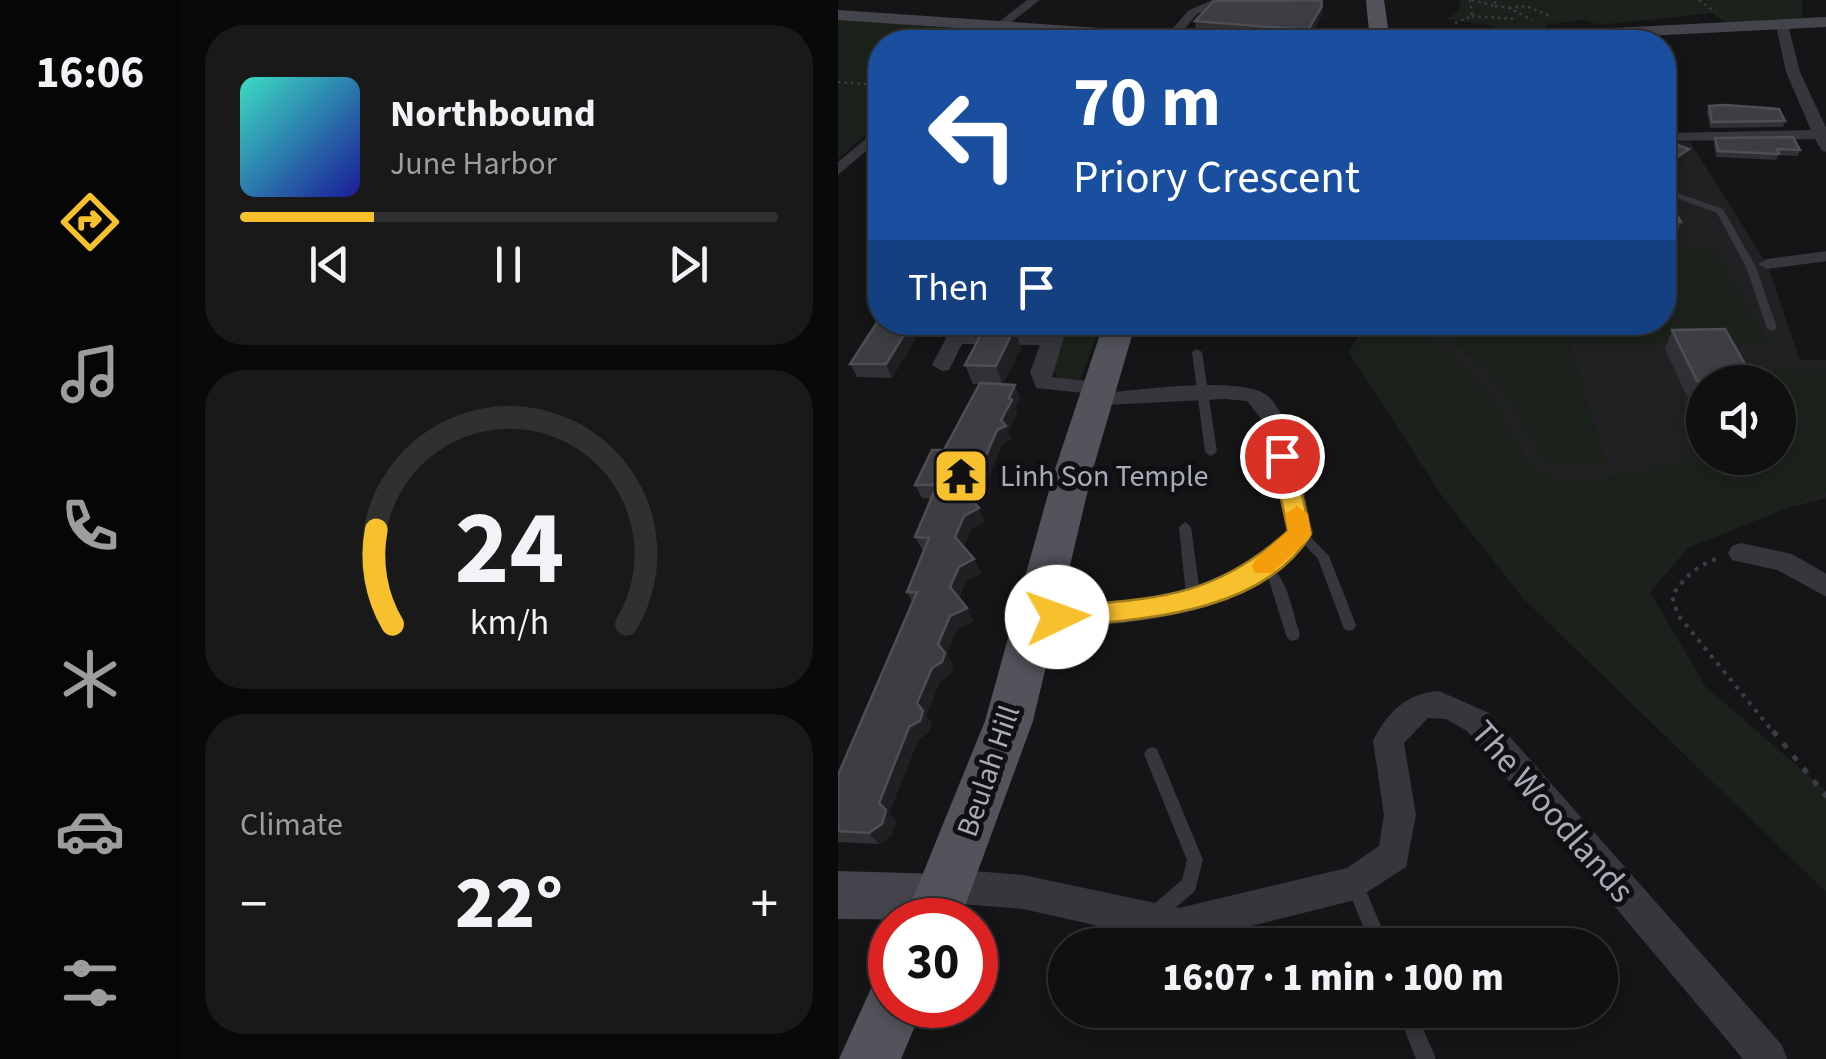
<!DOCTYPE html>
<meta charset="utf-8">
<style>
:root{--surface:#101011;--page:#19191a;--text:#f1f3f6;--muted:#9c9d9f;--line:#303031;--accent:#f7c02d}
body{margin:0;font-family:"Source Sans 3",sans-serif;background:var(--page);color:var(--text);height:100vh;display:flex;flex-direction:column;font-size:38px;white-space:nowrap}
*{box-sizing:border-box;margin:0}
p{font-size:32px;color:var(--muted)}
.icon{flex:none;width:55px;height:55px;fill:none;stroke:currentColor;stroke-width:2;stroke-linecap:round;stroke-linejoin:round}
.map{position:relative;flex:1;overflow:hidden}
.panel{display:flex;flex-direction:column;gap:25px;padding:25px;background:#090909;width:658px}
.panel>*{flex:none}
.banner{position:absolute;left:30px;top:30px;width:808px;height:305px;border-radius:40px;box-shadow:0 5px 15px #0003,0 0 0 2px var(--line);background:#1a4fa0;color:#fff;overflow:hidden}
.tools{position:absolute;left:848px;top:365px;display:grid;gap:20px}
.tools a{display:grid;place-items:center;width:110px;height:110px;border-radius:50%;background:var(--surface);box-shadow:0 5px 15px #0003,0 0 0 2px var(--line);font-size:50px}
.speed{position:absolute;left:30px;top:898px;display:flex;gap:20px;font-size:50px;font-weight:700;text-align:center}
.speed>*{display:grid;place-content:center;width:130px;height:130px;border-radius:50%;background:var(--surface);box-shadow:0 5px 15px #0003,0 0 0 2px var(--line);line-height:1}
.speed .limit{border:15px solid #d22;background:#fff;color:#111}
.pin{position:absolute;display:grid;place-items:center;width:85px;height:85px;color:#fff;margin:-42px;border:5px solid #fff;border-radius:50%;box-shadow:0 2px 10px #0007}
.me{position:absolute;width:110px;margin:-55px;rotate:87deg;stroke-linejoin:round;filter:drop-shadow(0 0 8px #0008)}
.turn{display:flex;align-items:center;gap:35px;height:210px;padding:0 40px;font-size:45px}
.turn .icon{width:130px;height:130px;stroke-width:2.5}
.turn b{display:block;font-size:70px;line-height:85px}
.then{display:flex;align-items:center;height:95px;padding:0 40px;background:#0003;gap:20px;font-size:38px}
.big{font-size:75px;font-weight:800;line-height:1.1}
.panel .tile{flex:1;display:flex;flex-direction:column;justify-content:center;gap:15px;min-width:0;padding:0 35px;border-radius:40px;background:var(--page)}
.panel .dial{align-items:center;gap:0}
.dial svg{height:260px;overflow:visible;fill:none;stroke:var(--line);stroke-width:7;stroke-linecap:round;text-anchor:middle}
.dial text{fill:var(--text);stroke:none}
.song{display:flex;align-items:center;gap:30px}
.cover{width:120px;height:120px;border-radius:15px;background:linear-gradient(135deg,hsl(170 70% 55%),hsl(240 70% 35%))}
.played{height:10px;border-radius:5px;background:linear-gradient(90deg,var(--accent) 25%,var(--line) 25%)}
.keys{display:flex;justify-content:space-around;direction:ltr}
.heat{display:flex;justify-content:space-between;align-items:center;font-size:55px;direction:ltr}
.trip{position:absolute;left:210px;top:928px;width:570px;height:100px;border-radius:50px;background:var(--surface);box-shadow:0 5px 15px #0003,0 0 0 2px var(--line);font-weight:800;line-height:100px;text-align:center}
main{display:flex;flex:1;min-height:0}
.tab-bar{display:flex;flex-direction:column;width:180px;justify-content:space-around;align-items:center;background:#060607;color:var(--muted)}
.tab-bar .icon{width:70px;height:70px}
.tab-bar .selected{color:var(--accent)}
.tab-bar b{font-size:45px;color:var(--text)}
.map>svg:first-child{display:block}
.built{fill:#212124;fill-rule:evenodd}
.green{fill:#1b221c}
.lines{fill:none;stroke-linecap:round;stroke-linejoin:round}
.path-far2{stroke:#3c3d43;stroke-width:2.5;stroke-dasharray:2.5 4;stroke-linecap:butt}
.path-far1{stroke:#3c3d43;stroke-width:4;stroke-dasharray:4 6;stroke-linecap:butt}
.path{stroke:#3c3d43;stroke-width:5;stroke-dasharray:6 10;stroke-linecap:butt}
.lane{fill:#36363c;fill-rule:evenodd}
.street{fill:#36363c;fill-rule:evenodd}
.secondary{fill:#44454c;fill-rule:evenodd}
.primary{fill:#52535b;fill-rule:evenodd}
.wall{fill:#313135}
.shaded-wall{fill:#202023}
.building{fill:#3d3e43;stroke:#4e4f55;stroke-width:2.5}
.route{fill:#f7c02d;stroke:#a17d1d;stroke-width:2.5}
.slow{fill:#f59e0b}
.labels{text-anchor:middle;stroke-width:10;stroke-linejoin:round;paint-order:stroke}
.poi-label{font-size:30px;fill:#a6abb8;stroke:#101012;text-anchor:start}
.street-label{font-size:30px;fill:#a6abb8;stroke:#101012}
.near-street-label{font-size:35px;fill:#a6abb8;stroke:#101012}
</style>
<main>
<nav class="tab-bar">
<b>16:06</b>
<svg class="icon selected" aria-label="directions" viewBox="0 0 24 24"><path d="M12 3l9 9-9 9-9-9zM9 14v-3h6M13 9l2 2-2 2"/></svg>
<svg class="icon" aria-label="music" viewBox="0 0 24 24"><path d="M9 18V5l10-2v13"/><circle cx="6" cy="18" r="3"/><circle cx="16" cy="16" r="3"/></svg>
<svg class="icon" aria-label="phone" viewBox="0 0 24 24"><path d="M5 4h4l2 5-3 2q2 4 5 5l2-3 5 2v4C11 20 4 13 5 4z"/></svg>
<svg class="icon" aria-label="climate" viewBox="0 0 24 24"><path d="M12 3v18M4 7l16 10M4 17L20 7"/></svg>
<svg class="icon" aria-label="car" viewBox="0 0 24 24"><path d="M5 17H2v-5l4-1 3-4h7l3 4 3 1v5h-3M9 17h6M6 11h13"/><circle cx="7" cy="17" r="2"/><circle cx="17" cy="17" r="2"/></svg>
<svg class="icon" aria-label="filters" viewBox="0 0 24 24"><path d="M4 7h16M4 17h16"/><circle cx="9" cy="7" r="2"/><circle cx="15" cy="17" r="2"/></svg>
</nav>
<section class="panel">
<div class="tile">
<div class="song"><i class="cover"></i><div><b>Northbound</b><p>June Harbor</p></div></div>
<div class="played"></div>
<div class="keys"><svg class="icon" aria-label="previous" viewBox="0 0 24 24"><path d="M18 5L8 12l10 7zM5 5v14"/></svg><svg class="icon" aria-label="pause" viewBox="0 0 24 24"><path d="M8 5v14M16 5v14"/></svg><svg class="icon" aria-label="next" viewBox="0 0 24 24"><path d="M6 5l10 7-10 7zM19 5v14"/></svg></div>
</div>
<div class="tile dial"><svg viewBox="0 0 100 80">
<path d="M14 69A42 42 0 1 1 86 69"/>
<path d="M14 69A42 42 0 0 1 9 40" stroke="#f7c02d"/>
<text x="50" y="56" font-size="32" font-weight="700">24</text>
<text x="50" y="72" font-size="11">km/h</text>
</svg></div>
<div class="tile"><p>Climate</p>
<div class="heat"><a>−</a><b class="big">22°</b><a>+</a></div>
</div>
</section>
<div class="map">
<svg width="989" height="1059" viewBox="0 0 989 1059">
<rect width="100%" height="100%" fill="#151517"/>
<path class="built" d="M825,142H852L929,264L962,360H988V498L678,576L552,372L546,323L825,322ZM865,382H940V458H865Z"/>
<g class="green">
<path d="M623,0H964V20L890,24L875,13L762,25L745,20L708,25L710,34L647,36L656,31L657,26L610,19L621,11Z"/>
<path d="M0,19L142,30L129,42H42V122L0,159Z"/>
<path d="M825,247L877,248L934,347L732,343L769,464L706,465C668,394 654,365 582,323L825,322Z"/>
<path d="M230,323H264L242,381L223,380L212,368Z"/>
<path d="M571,324L613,353L657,400L694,468L722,480L765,478L865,456L940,458V426L944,422L940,414V382H923L918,372L940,369L988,371V492L850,548L812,592L867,686L988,791V892L685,598L604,496L510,351L522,335Z"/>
</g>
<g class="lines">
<g class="path-far2">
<path d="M634,0L657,6V0"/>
<path d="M861,0L877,12"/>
<path d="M657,6L671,8L694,20"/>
<path d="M671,8L688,6L714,17"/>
<path d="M634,16L675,19"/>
<path d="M617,23L634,16L632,0"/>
<path d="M0,82L42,85"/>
</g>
<path class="path-far1" d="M878,559C858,566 846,578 834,596L840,615L937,734"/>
<path class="path" d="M935,731L989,797"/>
<g class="lane">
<path d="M825,188L885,209L918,267L939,328L937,330L934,331L929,328L908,267L879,213L825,193Z"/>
<path d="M359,349L364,352L379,452L373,456L367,452L354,352Z"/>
<path d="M347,522L353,527L361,586L366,599L364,603L359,604L354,603L347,586L341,527Z"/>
<path d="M462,528L466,530L491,556L518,625L516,629L511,631L506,629L480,559L456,533Z"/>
<path d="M426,562C450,575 454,610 462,635L460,639L455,641L450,639L448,635L431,580L420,567L421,563Z"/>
<path d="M314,747L319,749L365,860L357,891L321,922L315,925L309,922L306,916L309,910L344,880L349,860L306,754L309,749Z"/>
<path d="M517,876L523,879L551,945H533L508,885L511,879Z"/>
<path d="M559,1010H577L598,1059H578Z"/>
</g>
<g class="street">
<path d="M189,0H202L148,42H135Z"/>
<path d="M374,0H390L359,14L336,42H328V36L351,10Z"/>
<path d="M944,21L950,25L962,72L989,130V152L984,151L977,139L825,141V133L973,130L948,72L938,25Z"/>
<path d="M42,127V139L0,175V162Z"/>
<path d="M989,251V261L929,269L920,264L929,259Z"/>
<path d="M225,322L229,327L214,377L267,383L270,388L264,393C298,391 412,373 433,399C458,428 465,495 475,533C426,619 283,625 196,629L186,626L182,618L186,610L196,607C289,603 379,599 449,531L425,421L409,401L387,399L248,406L245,401L255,394L198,388L192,372L202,345L124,344L111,370L104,371L94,365L110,334L207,333L212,323Z"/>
<path d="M903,543L954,554L989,574V597L939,570L894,560L890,553L894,546Z"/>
<path d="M601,691L651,713L944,1045L949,1059H905L629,731L608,719L590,718L566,743L578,815L568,867L517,900L341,944L185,909L110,903L98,898L93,886L98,874L110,869L185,875L341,908L509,868L541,846L546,815L535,741C548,713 569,693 601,691Z"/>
</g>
<g class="secondary">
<path d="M0,10L393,37L402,42H325L0,20Z"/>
<path d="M989,17V27L687,42H586L595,37Z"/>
<path d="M0,871L104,874L121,881L128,898L121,915L109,920L0,919Z"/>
</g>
<g class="primary">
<path d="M528,0H546L552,42H532Z"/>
<path d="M266,322H298L255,469L195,721L122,920H66L147,721L217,469Z"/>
<path d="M52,977V1005H86L63,1059H1L35,984Z"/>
</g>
</g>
<g class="wall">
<path d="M397,0H485L484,15L470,40L358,31L357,21Z"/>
<path d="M871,106L947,121L945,127L872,128L869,112Z"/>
<path d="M877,138L962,150L960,156L940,155L938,160L878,157L876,144Z"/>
<path d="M825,195L843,222L837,241H825Z"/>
<path d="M42,318L54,378L19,377L12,364Z"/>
<path d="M160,322H196L193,329L177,330L183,348L165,384L182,398L177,408L179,414L170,431L173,439L164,444L148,482L152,493L134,501L147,522L133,529L125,547L136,559L143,573L127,581L121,598L136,621L119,629L109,655L115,666L112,675L102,681L88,715L94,724L90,733L80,740L51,813L58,821L54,835L41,844L0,842V775L74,601L69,592L85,551L77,537L93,499L84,498L77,485L106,450L141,384H135L127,365L163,329Z"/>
<path d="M834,330L916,380L915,382H865V401H851L827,349Z"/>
</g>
<g class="shaded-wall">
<path d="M484,6V15L470,40V30Z"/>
<path d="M851,149L846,166L825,180L826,166Z"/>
<path d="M74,322H88L54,378L48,364Z"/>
<path d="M176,329L183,348L165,385L158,366Z"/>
<path d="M177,385L182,398L177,408L179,414L170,431L173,439L164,444L148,482L152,493L130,503L124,489L140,474Z"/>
<path d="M141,508L147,522L133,529L124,551L117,537L126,516Z"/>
<path d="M136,559L143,573L127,581L119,601L112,587L121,567Z"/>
<path d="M129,608L136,621L119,629L109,655L115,666L112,675L102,681L88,715L94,724L90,733L80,740L51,813L58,821L54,835L41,844L31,833L41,803L112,616Z"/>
</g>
<g class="building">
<path d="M483,0L484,6L470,30L357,21L376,1Z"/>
<path d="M887,105L941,109L947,121L874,122L871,106Z"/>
<path d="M955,137L962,150L939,149L941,154L880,151L877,138Z"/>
<path d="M826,140L851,149L826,166Z"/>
<path d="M825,195H827L843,222H825Z"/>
<path d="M42,318V322H74L48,364H12Z"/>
<path d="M146,329H176L158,366L127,365Z"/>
<path d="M887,329L916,380L859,381L834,330Z"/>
<path d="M142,383L177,385L171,398L174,400L163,420L168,426L159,430L140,474L146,479L124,489L141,508L126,516L117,537L136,559L121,567L112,587L129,608L112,616L100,644L107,653L104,662L94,668L79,703L85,711L82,721L71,727L41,803L48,810L44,824L31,833L0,831V775L79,592H69L91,538L77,537L99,485H77L94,450H106Z"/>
</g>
<path class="route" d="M444,449L455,456L473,534C424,615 302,619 219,627L210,624L207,617L210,610L219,607C317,598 373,600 450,531L434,456Z"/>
<path class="slow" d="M459,506L470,514L473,534L470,540L434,573H417L414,567L417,560L450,531L447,514Z"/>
<defs>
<g id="temple-square" transform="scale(2.875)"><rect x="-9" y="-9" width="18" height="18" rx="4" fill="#f7c02d" stroke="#101012"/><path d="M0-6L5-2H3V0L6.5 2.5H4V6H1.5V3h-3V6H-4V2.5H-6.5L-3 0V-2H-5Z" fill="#111"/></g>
</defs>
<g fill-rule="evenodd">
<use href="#temple-square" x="123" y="476"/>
</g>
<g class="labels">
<g class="poi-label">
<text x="162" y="486">Linh Son Temple</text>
</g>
<g class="street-label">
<text transform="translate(150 771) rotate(-71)" y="10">Beulah Hill</text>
</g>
<g class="near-street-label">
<text transform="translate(715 811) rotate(49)" y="12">The Woodlands</text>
</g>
</g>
</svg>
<div class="tools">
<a><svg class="icon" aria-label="sound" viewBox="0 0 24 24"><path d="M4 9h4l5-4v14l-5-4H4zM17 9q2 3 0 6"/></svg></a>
</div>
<div class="speed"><div class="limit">30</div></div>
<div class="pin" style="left:444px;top:456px;background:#d93025"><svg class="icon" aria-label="arrive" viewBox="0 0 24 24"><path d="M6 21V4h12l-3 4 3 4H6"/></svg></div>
<svg class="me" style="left:219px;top:617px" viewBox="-20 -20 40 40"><circle r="19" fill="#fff"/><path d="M0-13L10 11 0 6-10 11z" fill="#f7c02d"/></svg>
<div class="trip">16:07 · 1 min · 100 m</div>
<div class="banner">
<div class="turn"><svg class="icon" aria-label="left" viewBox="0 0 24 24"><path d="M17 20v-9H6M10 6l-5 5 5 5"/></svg><div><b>70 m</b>Priory Crescent</div></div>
<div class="then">Then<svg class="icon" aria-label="arrive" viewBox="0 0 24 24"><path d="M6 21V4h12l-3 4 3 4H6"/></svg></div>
</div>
</div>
</main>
